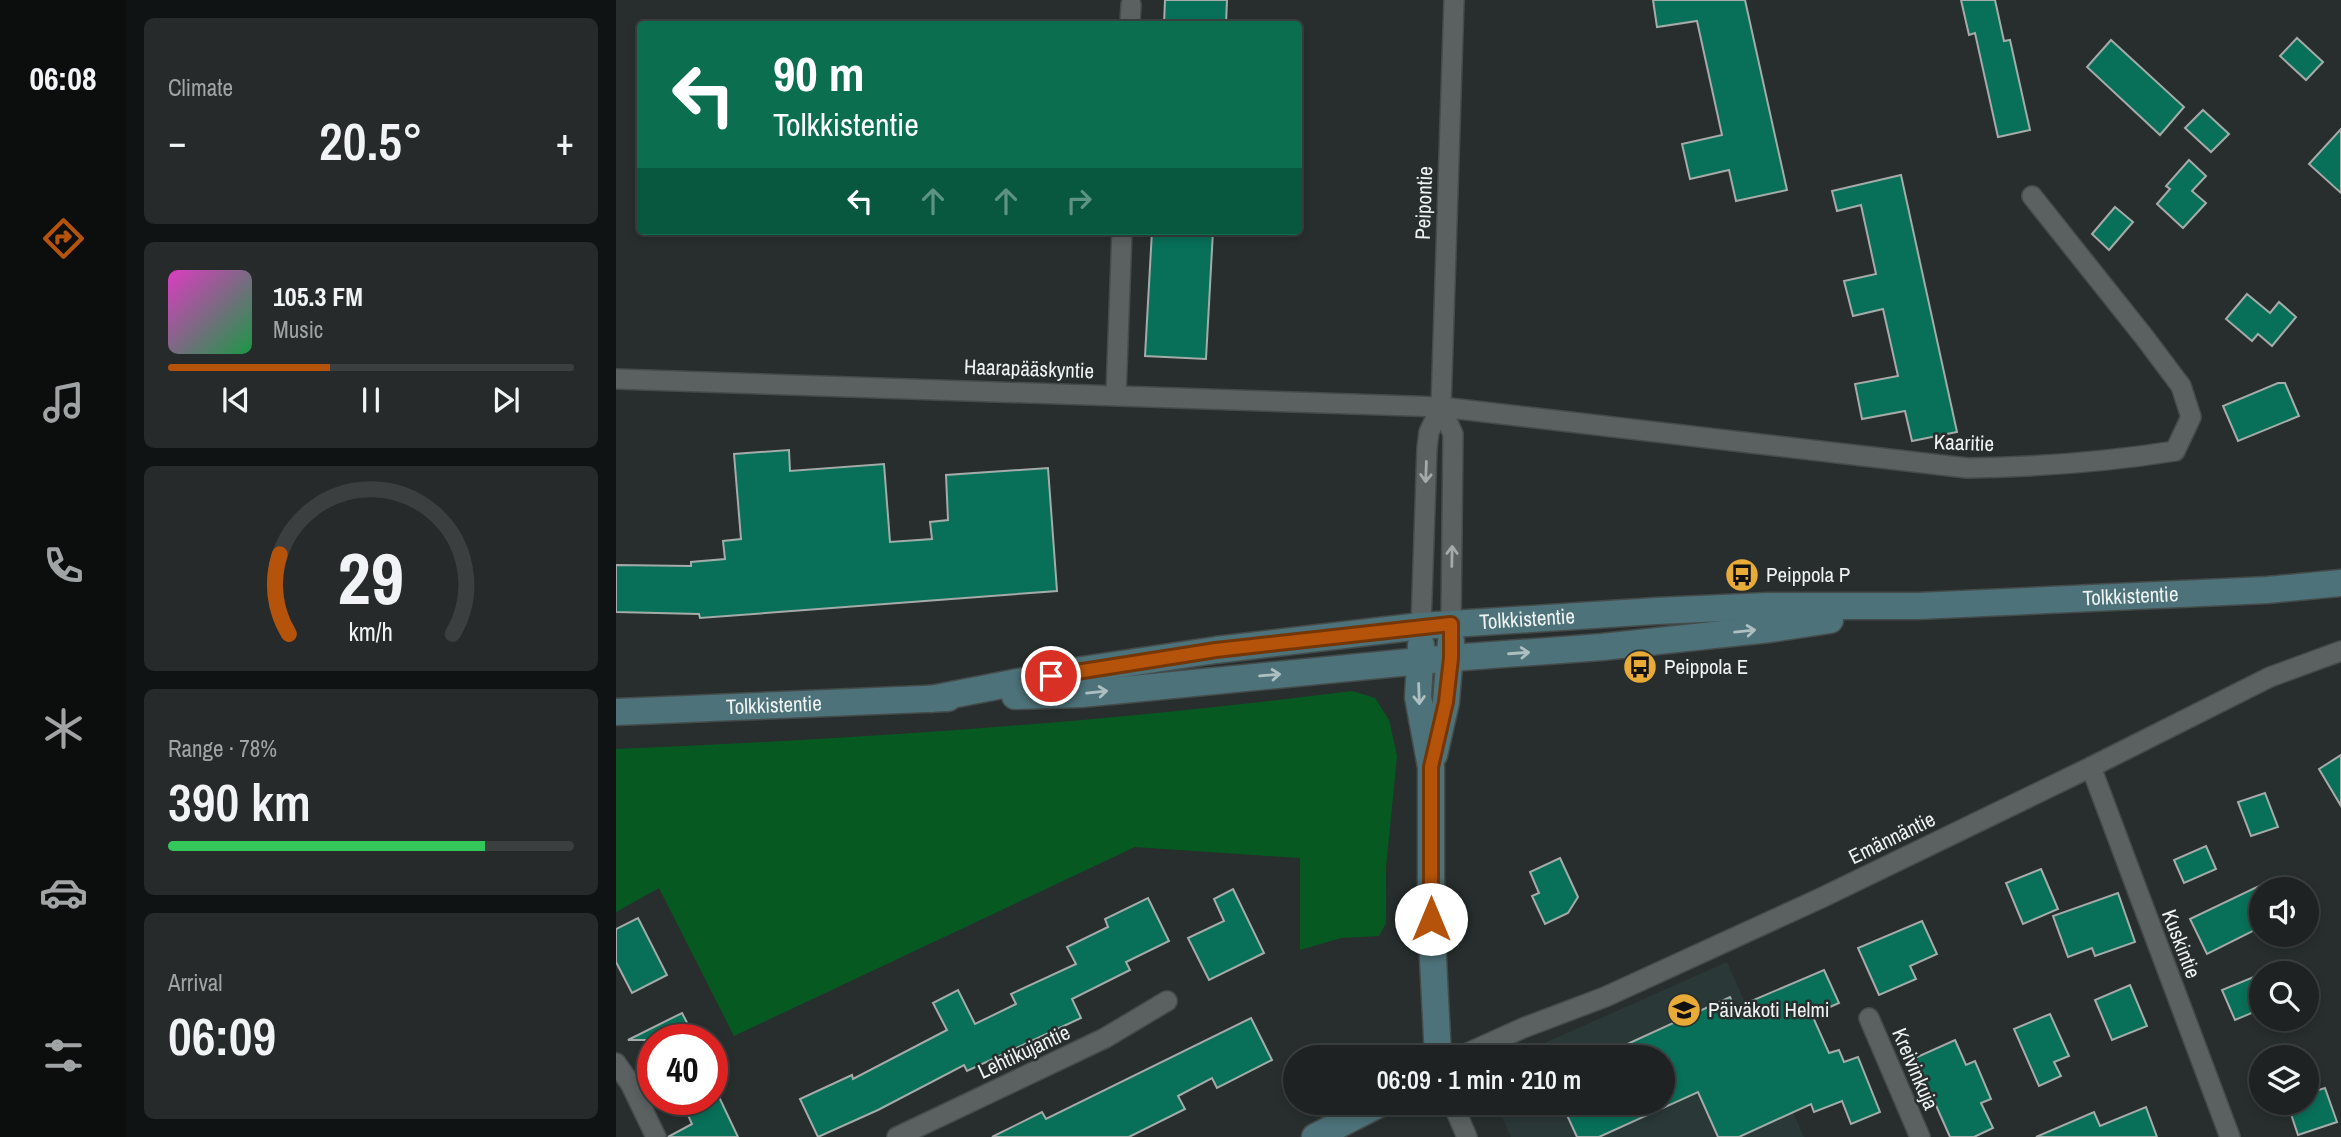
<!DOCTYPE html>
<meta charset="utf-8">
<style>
:root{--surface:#1e2222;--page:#262a2a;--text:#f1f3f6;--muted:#a1a4a5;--line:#3c3f40;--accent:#b45309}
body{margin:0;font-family:"Archivo Narrow",sans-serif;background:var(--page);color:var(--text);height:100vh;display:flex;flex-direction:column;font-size:26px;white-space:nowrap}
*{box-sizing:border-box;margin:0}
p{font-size:23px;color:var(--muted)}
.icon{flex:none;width:38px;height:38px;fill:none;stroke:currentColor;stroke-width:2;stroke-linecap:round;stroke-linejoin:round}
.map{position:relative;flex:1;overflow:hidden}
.sheet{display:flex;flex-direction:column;gap:18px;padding:18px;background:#101313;width:490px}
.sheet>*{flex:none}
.guide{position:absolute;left:21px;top:21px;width:665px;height:214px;border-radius:7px;box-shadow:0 4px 10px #0003,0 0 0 2px var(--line);background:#0b6e4f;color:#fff;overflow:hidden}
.buttons{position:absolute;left:1633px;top:877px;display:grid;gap:14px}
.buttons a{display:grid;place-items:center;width:70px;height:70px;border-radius:50%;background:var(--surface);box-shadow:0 4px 10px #0003,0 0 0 2px var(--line);font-size:35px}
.speed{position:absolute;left:21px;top:1024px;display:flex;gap:14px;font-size:35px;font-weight:700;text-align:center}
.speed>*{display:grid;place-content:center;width:91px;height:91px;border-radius:50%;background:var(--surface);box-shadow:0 4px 10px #0003,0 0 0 2px var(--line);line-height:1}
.speed .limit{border:10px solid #d22;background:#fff;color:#111}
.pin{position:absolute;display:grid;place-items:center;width:60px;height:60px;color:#fff;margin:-30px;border:4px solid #fff;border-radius:50%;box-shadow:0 2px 7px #0007}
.me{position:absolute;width:77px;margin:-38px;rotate:0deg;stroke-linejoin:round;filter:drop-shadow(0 0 5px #0008)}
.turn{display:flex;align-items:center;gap:24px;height:147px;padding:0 21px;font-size:32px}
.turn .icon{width:91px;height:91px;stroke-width:2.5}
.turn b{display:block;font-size:49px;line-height:60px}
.lanes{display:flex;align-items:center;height:66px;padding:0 21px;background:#0003;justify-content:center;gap:35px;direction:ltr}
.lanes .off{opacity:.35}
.big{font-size:52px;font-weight:600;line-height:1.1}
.sheet .card{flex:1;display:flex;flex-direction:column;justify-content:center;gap:10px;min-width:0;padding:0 24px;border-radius:10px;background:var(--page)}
.sheet .dial{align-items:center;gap:0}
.dial svg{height:182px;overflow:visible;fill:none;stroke:var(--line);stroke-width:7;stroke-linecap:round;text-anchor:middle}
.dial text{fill:var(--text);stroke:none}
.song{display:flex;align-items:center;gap:21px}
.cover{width:84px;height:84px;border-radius:10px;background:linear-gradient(135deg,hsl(310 70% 55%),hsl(140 70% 35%))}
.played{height:7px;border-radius:4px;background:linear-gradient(90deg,var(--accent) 40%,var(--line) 40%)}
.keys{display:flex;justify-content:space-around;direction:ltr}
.heat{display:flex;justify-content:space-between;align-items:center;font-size:38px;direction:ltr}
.charge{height:10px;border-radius:5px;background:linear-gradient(90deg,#34c759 78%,var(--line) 0)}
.trip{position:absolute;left:667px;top:1045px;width:392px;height:70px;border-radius:35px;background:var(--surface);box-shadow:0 4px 10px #0003,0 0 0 2px var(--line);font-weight:600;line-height:70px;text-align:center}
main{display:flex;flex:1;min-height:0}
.dock{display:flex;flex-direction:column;width:126px;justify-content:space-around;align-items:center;background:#0c0e0e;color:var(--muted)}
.dock .icon{width:49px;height:49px}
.dock .on{color:var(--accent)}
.dock b{font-size:32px;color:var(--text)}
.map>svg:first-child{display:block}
.built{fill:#2a3837}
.green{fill:#065a21}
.building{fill:#087058;stroke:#a4aba9;stroke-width:2}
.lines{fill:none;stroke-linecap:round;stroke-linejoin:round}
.street-casing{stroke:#454b4b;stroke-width:22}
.secondary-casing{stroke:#454b4b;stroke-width:29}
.street{stroke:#5a6160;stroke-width:19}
.secondary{stroke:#4d7279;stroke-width:26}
.oneway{stroke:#a4aaa9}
.oneway2{stroke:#aebfc2}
.route-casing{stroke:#753606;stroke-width:18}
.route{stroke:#b45309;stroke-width:12}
.labels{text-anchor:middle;stroke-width:5;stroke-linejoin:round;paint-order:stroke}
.street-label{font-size:21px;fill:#eef3f2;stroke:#282e2e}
.poi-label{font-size:21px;fill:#eef3f2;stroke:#282e2e;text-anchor:start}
</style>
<main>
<nav class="dock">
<b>06:08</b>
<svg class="icon on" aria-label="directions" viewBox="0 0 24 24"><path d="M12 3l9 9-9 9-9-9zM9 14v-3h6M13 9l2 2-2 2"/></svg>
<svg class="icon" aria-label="music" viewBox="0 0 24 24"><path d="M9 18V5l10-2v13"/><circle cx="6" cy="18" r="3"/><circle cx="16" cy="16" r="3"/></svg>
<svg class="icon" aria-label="phone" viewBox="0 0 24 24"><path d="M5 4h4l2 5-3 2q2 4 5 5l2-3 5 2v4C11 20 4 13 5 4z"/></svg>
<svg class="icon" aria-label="climate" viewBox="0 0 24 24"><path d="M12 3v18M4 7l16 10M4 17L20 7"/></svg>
<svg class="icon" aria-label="car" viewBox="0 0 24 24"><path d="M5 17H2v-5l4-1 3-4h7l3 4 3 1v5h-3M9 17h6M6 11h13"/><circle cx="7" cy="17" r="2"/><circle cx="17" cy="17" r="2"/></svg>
<svg class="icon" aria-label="filters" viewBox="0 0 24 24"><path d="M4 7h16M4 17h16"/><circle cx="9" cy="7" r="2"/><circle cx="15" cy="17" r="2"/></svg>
</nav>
<section class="sheet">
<div class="card"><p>Climate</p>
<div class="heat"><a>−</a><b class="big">20.5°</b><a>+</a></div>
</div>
<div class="card">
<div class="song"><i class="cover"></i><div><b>105.3 FM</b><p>Music</p></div></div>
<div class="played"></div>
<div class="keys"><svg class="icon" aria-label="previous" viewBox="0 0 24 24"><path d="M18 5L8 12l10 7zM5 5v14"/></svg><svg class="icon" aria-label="pause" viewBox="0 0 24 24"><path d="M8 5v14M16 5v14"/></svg><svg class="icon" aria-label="next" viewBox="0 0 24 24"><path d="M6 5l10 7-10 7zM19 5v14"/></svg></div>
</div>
<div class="card dial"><svg viewBox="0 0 100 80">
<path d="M14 69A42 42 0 1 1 86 69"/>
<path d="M14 69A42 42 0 0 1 10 34" stroke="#b45309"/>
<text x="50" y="56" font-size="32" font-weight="700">29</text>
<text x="50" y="72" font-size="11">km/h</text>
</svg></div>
<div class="card"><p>Range · 78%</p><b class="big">390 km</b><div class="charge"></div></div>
<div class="card"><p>Arrival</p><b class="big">06:09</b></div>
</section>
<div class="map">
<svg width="1725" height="1137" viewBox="0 0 1725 1137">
<rect width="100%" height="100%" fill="#282e2e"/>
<path class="built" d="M1111,962L1188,1137H895L880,1103L1046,1102V1057H897Z"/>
<path class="green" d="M736,691L759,698L773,720L781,756L770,868V923L763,936L725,938L684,950V858L519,847L118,1036L43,888L0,912V749C246,739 492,722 736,691Z"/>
<g class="building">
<path d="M549,0H611L610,24H548Z"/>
<path d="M1037,0H1129L1171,190L1120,201L1113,170L1074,179L1066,144L1106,135L1081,21L1041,27Z"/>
<path d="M1345,0H1379L1388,41L1394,40L1414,130L1382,137L1359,33L1353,35Z"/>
<path d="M1681,38L1707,62L1690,80L1664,56Z"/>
<path d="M1495,40L1568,107L1544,135L1471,67Z"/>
<path d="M1587,110L1613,134L1595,152L1569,128Z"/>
<path d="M1725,129V193L1693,164Z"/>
<path d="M1573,160L1590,176L1576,191L1590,203L1567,228L1541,204L1554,189L1550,186Z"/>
<path d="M1285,175L1341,432L1296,441L1289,411L1246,419L1239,384L1282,376L1267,309L1237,316L1228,281L1260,274L1245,205L1221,211L1216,191Z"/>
<path d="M1499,207L1517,222L1493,250L1476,234Z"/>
<path d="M536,231H597L590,359L529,356Z"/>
<path d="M1631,294L1654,313L1663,302L1680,317L1656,346L1642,334L1636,341L1610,319Z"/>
<path d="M1662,383H1669L1683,416L1622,441L1607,406Z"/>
<path d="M173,450L174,471L268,464L274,542L316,539L314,522L332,520L330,475L432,468L441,591L84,618L83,614L0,612V565L75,566V562L109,559L107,541L125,539L118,454Z"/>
<path d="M1725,755V806L1703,769Z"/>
<path d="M1649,793L1662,827L1635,836L1622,802Z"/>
<path d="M1590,846L1600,869L1568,883L1558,860Z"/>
<path d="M944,858L962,897L952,913L929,924L916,896L923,893L914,872Z"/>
<path d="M1425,869L1442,909L1407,924L1390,883Z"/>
<path d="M1645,885V927L1591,954L1574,919Z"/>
<path d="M617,889L648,953L593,980L572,938L608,921L598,899Z"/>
<path d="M1502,893L1519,942L1479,956L1476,948L1452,957L1437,916Z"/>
<path d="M532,898L553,941L510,962L514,970L456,999L465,1018L351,1071L348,1065L262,1110L202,1137L184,1099L236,1075L237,1079L331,1030L317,1003L342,990L359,1024L400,1004L395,994L460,964L451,947L492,927L489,919Z"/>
<path d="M22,918L51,975L16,993L0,962V929Z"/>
<path d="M1306,921L1321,954L1294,966L1300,979L1263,995L1242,948Z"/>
<path d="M1208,970L1223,1003L1196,1015L1213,1053L1223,1050L1228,1062L1242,1057L1264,1112L1235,1124L1226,1101L1198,1112L1195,1104L1123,1137H1102L1082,1092L983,1137H961L945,1102H1046V1057H983L1114,997L1119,1008Z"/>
<path d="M1645,974V1009L1619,1020L1606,990Z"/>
<path d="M1514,985L1531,1026L1496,1040L1479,1000Z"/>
<path d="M66,1013L80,1040H12Z"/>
<path d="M1434,1014L1453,1056L1438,1062L1445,1076L1423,1086L1398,1029Z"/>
<path d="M635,1018L656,1060L601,1088L596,1078L562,1096L569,1109L513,1137H376L426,1112L430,1119Z"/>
<path d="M1339,1040L1350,1065L1359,1061L1375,1099L1365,1103L1377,1128L1358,1137H1334L1299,1058Z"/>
<path d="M1709,1088L1721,1122L1682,1135L1671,1102H1690V1094Z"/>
<path d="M83,1099H104L122,1137H52L76,1124L68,1106Z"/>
<path d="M1530,1107L1541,1137H1420L1478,1112L1484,1126Z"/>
</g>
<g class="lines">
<g class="street-casing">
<g id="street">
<path d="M514,24L515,5"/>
<path d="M0,379L825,407L1351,468C1421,467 1490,462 1559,451L1575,417L1565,386L1529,338L1416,196"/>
<path d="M500,394L506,231"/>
<path d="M835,624L837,434L825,407L838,0"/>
<path d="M805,626L811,448L813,432L825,407"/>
<path d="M1475,767L1614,1137"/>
<path d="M1253,1018L1304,1137"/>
<path d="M843,1057L907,1028L989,997L1205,898L1475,767L1654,677L1725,651"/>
<path d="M0,1063L14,1083L40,1137"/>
<path d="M836,1102L851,1137"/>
<path d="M281,1137L489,1038L551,1001"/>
</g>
</g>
<g class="secondary-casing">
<g id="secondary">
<path d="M805,645L802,697L815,767V919L822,1057"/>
<path d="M399,696L465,694L835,658L986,647L1154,629L1214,620"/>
<path id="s1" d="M315,699L459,671L600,650L805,626L1040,611L1152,606H1302L1651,590L1725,583"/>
<path id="s2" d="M0,712L332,698"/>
<path d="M818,755L830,702L835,641"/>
<path d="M699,1137L767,1102"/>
</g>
</g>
<use href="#street" class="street"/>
<use href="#secondary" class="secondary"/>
</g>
<defs><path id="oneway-shaft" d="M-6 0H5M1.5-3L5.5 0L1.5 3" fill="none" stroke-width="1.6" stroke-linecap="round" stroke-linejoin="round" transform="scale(1.75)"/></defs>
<g class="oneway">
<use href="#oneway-shaft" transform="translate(810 472) rotate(92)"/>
<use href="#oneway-shaft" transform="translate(836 556) rotate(-89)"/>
</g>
<g class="oneway2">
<use href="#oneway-shaft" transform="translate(1129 631) rotate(-6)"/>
<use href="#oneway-shaft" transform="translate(903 653) rotate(-4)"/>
<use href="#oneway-shaft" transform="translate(654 675) rotate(-5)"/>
<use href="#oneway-shaft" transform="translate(481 692) rotate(-6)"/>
<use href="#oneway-shaft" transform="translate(803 694) rotate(88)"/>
</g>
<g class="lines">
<g class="route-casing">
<path id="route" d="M435,676L600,650L835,624V658L830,702L815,767V919"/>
</g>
<use href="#route" class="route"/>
</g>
<defs>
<g id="bus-disc" transform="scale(1.75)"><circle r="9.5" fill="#e8ab37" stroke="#282e2e"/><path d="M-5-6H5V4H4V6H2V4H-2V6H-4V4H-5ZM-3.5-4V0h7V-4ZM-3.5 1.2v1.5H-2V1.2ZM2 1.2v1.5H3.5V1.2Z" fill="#111"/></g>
<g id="school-disc" transform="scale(1.75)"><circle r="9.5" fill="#e8ab37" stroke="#282e2e"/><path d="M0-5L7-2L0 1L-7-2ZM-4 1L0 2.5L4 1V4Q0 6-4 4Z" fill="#111"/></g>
</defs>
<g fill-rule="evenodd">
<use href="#bus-disc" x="1126" y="575"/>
<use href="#bus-disc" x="1024" y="667"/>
<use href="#school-disc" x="1068" y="1010"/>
</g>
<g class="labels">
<g class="street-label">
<text transform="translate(808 203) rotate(-88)" y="7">Peipontie</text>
<text transform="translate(413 369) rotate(2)" y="7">Haarapääskyntie</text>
<text transform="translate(1348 443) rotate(2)" y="7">Kaaritie</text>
<text dy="7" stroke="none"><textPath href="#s1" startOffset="1206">Tolkkistentie</textPath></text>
<text dy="7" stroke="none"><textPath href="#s1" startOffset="602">Tolkkistentie</textPath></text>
<text dy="7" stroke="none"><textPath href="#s2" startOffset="158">Tolkkistentie</textPath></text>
<text transform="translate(1276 838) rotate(-26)" y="7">Emännäntie</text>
<text transform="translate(1565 944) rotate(69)" y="7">Kuskintie</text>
<text transform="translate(408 1052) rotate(-25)" y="7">Lehtikujantie</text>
<text transform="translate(1299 1069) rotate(67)" y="7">Kreivinkuja</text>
</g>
<g class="poi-label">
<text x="1150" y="582">Peippola P</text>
<text x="1048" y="674">Peippola E</text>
<text x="1092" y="1017">Päiväkoti Helmi</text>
</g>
</g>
</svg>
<div class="buttons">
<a><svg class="icon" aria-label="sound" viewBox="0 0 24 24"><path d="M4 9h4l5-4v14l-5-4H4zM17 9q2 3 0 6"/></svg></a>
<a><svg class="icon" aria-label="search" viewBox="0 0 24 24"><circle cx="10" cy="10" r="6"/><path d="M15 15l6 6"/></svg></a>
<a><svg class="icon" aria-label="layers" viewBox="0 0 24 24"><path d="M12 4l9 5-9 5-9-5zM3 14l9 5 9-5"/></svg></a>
</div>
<div class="speed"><div class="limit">40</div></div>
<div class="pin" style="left:435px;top:676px;background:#d93025"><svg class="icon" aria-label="arrive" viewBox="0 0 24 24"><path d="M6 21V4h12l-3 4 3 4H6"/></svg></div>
<svg class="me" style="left:815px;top:919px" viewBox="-20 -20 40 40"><circle r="19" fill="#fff"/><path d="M0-13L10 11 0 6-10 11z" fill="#b45309"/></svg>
<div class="trip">06:09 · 1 min · 210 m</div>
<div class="guide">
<div class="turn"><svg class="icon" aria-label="left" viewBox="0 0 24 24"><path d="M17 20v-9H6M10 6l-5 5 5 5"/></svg><div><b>90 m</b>Tolkkistentie</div></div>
<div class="lanes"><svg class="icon" aria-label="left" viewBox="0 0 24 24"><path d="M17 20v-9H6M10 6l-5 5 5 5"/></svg><svg class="icon off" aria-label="ahead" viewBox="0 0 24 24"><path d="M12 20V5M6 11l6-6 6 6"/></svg><svg class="icon off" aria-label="ahead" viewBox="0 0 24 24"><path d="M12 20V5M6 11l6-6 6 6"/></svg><svg class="icon off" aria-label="right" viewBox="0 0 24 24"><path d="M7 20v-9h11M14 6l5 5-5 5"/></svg></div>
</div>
</div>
</main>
